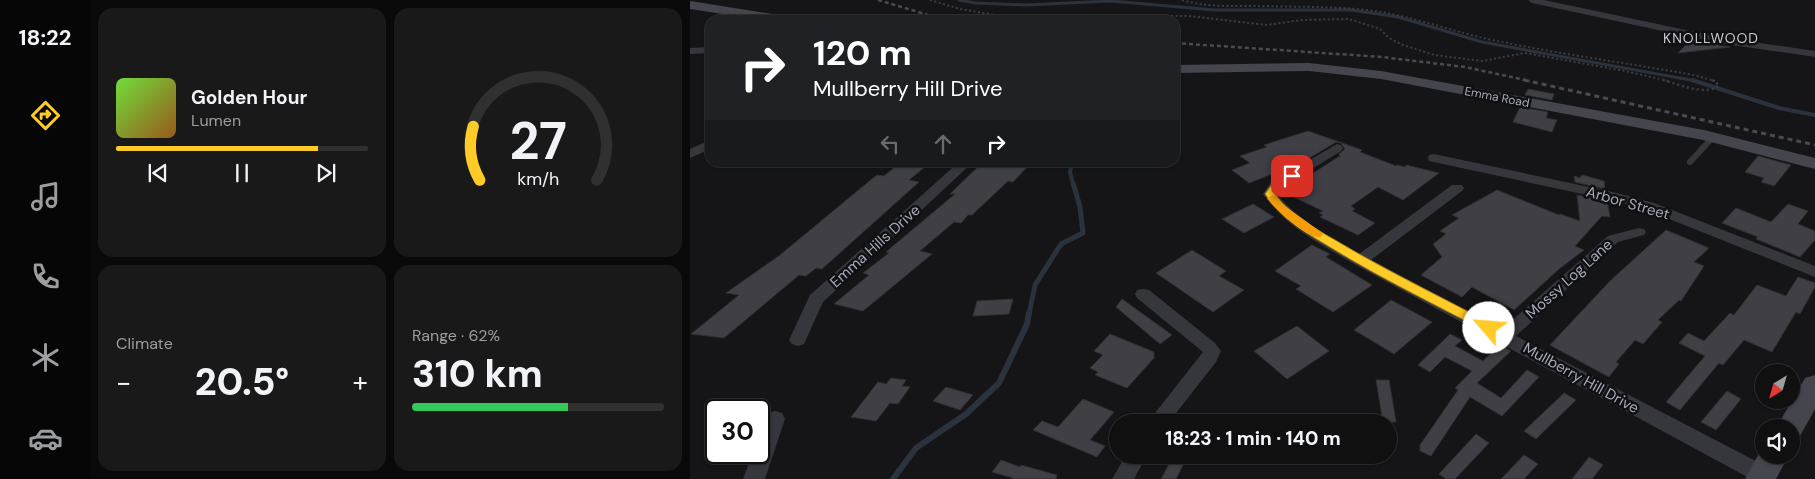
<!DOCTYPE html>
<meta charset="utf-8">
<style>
:root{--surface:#101011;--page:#19191a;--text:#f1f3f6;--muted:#9c9d9f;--line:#303031;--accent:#ffcb26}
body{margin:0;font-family:"DM Sans",sans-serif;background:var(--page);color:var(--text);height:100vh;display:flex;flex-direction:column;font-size:19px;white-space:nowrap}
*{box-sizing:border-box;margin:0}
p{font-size:16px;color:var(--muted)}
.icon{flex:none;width:28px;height:28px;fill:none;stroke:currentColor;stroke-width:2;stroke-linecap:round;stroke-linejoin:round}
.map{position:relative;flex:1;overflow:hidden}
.drawer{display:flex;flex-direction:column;gap:8px;padding:8px;background:#090909;width:600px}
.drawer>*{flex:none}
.hud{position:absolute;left:15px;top:15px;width:475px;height:152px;border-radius:15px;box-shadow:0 1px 4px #0004,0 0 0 1px var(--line);background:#202124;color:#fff;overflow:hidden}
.needle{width:32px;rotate:217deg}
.tools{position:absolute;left:1065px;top:364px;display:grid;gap:10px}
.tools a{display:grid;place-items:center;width:45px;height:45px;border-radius:50%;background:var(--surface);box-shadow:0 1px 4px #0004,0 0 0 1px var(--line);font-size:25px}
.speed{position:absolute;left:15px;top:399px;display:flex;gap:10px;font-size:25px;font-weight:700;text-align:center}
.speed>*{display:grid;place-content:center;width:65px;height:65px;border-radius:50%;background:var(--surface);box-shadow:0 1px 4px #0004,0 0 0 1px var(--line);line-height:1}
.speed .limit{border:2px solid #111;border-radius:8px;background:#fff;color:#111}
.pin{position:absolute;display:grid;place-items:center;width:42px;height:42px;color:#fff;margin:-21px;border-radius:10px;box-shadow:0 2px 8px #0006}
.me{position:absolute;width:55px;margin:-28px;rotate:297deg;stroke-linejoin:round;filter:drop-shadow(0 0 4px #0008)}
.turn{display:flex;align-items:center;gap:18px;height:105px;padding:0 25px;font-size:22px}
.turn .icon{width:65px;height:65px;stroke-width:2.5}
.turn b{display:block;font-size:35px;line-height:42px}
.lanes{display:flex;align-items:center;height:48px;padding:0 25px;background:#0003;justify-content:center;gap:25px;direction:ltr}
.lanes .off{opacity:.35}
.big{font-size:38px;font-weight:800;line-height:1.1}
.drawer .widget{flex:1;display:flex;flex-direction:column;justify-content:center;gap:8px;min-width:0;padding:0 18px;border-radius:15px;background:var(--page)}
.drawer .dial{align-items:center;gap:0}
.dial svg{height:130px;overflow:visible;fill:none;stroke:var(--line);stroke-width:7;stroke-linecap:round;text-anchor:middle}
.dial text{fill:var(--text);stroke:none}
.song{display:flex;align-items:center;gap:15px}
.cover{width:60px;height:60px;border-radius:8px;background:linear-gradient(135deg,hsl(100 70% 55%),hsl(30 70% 35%))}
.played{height:5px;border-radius:2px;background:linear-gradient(90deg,var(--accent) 80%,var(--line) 80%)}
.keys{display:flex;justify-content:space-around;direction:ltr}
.heat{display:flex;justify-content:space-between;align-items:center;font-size:28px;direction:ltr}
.charge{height:8px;border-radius:4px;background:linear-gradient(90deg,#34c759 62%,var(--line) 0)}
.drawer .tiles{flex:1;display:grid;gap:8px;grid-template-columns:repeat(2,1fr)}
.trip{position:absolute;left:419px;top:414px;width:288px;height:50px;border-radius:25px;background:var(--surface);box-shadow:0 1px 4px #0004,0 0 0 1px var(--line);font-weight:800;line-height:50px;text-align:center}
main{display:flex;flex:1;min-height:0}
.dock{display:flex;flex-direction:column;width:90px;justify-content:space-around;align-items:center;background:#060607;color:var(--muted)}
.dock .icon{width:35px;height:35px}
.dock .active{color:var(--accent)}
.dock b{font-size:22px;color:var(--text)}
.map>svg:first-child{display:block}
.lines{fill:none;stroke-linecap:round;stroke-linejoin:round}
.stream-far3{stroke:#2a323d;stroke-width:3}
.stream-far2{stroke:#2a323d;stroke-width:4}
.stream-far1{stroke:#2a323d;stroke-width:5}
.stream{stroke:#2a323d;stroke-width:6}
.building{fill:#3f3f45;stroke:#2f2f34}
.path-far1{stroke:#3c3d44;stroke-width:2;stroke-dasharray:2 2.5;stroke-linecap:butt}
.path{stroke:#3c3d44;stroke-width:2.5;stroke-dasharray:2 3;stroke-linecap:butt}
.lane{stroke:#36363d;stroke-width:6}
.street{fill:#36363d;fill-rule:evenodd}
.secondary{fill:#44454d;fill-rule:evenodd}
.rail-far1{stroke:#494a52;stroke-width:2.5;stroke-dasharray:4 3;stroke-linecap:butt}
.rail{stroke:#494a52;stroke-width:3;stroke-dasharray:5 4;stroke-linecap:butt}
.route{fill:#ffcb26;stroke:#a68419}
.slow{fill:#f59e0b}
.labels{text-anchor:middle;stroke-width:5;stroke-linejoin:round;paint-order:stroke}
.far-street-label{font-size:12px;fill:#a6aab9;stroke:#101012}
.far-neighbourhood-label{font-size:14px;letter-spacing:1px;fill:#c7c9d4;stroke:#101012}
.street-label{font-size:15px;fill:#a6aab9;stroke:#101012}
</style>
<main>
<nav class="dock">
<b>18:22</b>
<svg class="icon active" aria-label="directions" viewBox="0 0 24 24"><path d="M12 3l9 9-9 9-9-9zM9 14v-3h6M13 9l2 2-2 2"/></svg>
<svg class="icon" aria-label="music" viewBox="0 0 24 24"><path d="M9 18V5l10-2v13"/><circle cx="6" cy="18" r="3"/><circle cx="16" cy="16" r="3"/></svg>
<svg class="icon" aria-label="phone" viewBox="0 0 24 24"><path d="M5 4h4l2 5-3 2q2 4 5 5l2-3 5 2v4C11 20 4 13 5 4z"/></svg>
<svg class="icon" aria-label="climate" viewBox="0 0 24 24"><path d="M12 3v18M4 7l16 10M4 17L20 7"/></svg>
<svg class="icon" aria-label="car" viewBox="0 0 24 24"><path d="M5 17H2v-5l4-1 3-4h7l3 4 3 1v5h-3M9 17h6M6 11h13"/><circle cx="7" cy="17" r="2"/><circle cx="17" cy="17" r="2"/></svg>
</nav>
<section class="drawer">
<div class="tiles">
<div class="widget">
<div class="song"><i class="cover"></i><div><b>Golden Hour</b><p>Lumen</p></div></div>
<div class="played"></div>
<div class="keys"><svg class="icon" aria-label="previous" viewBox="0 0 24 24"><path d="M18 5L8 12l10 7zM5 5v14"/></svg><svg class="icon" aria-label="pause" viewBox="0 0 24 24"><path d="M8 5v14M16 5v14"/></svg><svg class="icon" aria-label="next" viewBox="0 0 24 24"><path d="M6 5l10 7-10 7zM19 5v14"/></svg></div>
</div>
<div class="widget dial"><svg viewBox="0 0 100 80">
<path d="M14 69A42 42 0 1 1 86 69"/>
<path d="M14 69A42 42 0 0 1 10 36" stroke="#ffcb26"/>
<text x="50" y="56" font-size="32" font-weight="700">27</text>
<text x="50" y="72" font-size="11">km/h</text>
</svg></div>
<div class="widget"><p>Climate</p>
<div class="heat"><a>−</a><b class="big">20.5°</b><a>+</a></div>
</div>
<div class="widget"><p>Range · 62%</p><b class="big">310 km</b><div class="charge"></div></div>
</div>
</section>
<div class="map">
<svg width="1125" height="479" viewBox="0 0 1125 479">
<rect width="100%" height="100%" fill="#151517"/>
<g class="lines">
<path class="stream-far3" d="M269,0L285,3L336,5L421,1L524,10H661L708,17L792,42L1006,81"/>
<g class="stream-far2">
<path d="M1002,80L1089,108L1125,115"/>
<path d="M382,162L380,172L383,184"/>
</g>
<path class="stream-far1" d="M339,314L345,285L371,244L393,233L390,207L383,183"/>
<path class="stream" d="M203,479L226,448L276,414L309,383L337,324L339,313"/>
</g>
<g class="building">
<path d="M1002,39L1029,45L1040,47L988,53Z"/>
<path d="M838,89L864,94L862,100L835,95Z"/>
<path d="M830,107L858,112L856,118L867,120L862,132L823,122Z"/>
<path d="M618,131L672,150L670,152L706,166L707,165L715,167L716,165L749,173L713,200L688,187L661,206L665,209L662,211L685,223L668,235L630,217L633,215L629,213L633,211L593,192L650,156L649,154L655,149L651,143L646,142L611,163L559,183L542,170L560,163L550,156L577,147L574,145Z"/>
<path d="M1068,156L1101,165L1084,186L1071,182L1074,178L1055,172Z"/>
<path d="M211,162H241L219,180L229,182L132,269L126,268L116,276L109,275L34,338L1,334L49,295L36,293L90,255L177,183L187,175L194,176Z"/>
<path d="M293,162H342L323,182L318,181L282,215H278L271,223L264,222L230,251L242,254L173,311L144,304L179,275L173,273L199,253L196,252L265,194H260Z"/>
<path d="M892,175L914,181L915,189L885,182L884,176L890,178Z"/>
<path d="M807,190L869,215L870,214L890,221L887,195L917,201L920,217L912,216L885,246L894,250L869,269L824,310L782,287L772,297L731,275L752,257L743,244L756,234L750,231L769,218L762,215Z"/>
<path d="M563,204L584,217L554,233L532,219Z"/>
<path d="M1098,204L1118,211L1108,224L1125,231V240L1110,257L1066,239L1068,237L1032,223L1046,208L1081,222Z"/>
<path d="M976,230L1019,248L1004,262L1014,266L991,301L989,300L968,320L972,322L953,344L945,340L926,362L929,364L919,377L860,345L920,281Z"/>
<path d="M622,245L640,254L636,257L682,285L643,312L606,289L611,286L585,271Z"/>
<path d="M502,250L536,271L529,276L554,290L523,312L466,273Z"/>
<path d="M1108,277L1125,283V287L1110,314L1106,312L1082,352L1054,340L1033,365L1029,363L990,410L976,402L1015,356L989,343L998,333L1014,341L1040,313L1044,315L1067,285L1096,296Z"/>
<path d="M323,299L319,314L283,316L287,301Z"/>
<path d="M432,299L482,335L470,344L426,307Z"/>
<path d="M701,300L742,322L704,354L664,330Z"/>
<path d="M607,326L639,351L597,379L564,351Z"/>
<path d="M420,334L464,352V358L437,388L405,375L408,372L400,368L413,355L404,351Z"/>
<path d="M760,334L772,340L765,346L793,361L810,345L821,351L787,383L811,398L837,370L849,377L812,416L780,397L741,456L730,451V445L768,390L765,388L782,371L755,357L740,372L728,365Z"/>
<path d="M201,378L216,380L212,386L220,387L208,404L200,403L186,421L161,417L188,382L196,384Z"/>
<path d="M686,380H699L706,422H693Z"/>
<path d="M256,387L283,395L270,410L243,401Z"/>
<path d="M1037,391L1051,399L1026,430L1011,422Z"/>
<path d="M874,393L886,400L846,439L834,431Z"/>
<path d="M393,399L424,412L400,440L415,446L407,457L343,430L352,421L368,427Z"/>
<path d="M786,434L799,443L765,479H756L749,474Z"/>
<path d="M484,455H498L486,479H471Z"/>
<path d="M834,455L848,464L834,479H811Z"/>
<path d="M899,457L913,465L902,479H882Z"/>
<path d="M311,460L330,467L331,465L367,475L366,479H322L323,478L302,472Z"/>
</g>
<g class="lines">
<g class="path-far1">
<path d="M240,0L270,9L311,16H499L577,25L611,20L659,19L690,29L699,38L713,45L744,55L792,61L835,53L935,71L979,81"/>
<path d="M492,0C515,7 539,6 563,6C601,7 639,6 677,10C720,15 760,31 802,40C869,54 937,63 1004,75L1025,81"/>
</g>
<path class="path" d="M973,80C988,84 1017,97 1029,85L1022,80"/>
<path class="lane" d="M1000,162L1023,137"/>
<g class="street">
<path d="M838,0H854L1029,37L1125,51V57L1029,43L842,3Z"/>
<path d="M20,47V53L0,54V48Z"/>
<path d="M20,140V149L0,158V149Z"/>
<path d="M647,144L651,145L653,148L651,151L590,189L587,194C609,221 640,237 669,254L762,185H772L774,188L772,191L681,260L812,329L918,236L949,228L954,229L956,232L954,235L928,242L826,336L1081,469L1084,475L1082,479H1061L664,264C631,244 596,227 573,194L580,183Z"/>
<path d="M744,154L927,193L964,203L1125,266V277L954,209L925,201L739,161L738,158L739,155Z"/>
<path d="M269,162H283L133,302L114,344L108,346L102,344L99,340L120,295Z"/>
<path d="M453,289L459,290L525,343L531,351L526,362L479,422H458L513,352L447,298L445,294L447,290Z"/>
<path d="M85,411L92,413L95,419L75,479H53L63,452H69C69,438 71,427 78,413Z"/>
<path d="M436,455H457L444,479H422Z"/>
</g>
<g class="secondary">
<path d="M0,1L95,16L101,20H71L0,9Z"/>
<path d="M619,63L691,71L1014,130L1125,158V169L1013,140L691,79L619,71L485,73V65Z"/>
<path d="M1125,375V409L1110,436L1101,439V428H1086L1115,378Z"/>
<path d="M1073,446L1074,455H1099L1086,479H1055Z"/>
</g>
<g class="rail-far1">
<path d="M188,0L255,20"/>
<path d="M485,43L692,57L775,67L840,81"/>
</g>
<path class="rail" d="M834,80L1125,145"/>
</g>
<path class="route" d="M602,173L607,176L606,178L589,189L585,194C599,214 624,228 645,240C697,271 751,297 804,325L806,328L804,331H795C744,304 692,279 643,249C618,234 591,219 575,194L582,184Z"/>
<path class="slow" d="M583,195L586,196L592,204L631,232L633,234L631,237C618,240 585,209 577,198Z"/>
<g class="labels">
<g class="far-street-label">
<text transform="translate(807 97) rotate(11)" y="4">Emma Road</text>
</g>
<g class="far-neighbourhood-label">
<text x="1021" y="43">KNOLLWOOD</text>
</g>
<g class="street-label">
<text transform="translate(938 203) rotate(16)" y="5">Arbor Street</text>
<text transform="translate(185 246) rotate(-42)" y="5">Emma Hills Drive</text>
<text transform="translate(879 279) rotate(-42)" y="5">Mossy Log Lane</text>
<text transform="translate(891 378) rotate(29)" y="5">Mullberry Hill Drive</text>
</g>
</g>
</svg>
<div class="tools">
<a><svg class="needle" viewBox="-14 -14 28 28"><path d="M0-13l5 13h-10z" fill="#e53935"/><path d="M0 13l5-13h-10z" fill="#9c9d9f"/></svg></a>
<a><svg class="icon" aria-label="sound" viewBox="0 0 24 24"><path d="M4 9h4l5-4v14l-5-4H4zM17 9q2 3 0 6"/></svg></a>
</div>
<div class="speed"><div class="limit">30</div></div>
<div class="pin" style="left:602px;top:176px;background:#d93025"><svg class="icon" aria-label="arrive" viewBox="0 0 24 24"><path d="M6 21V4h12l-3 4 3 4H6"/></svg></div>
<svg class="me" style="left:799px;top:328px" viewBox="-20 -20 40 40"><circle r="19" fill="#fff"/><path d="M0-13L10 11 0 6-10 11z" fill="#ffcb26"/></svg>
<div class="trip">18:23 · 1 min · 140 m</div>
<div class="hud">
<div class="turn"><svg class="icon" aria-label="right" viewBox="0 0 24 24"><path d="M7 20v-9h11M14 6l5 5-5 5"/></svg><div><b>120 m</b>Mullberry Hill Drive</div></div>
<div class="lanes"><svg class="icon off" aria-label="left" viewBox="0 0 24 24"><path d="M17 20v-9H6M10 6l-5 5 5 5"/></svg><svg class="icon off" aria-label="ahead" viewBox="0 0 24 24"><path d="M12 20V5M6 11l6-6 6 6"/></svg><svg class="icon" aria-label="right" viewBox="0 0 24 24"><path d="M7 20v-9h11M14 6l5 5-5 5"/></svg></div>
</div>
</div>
</main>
